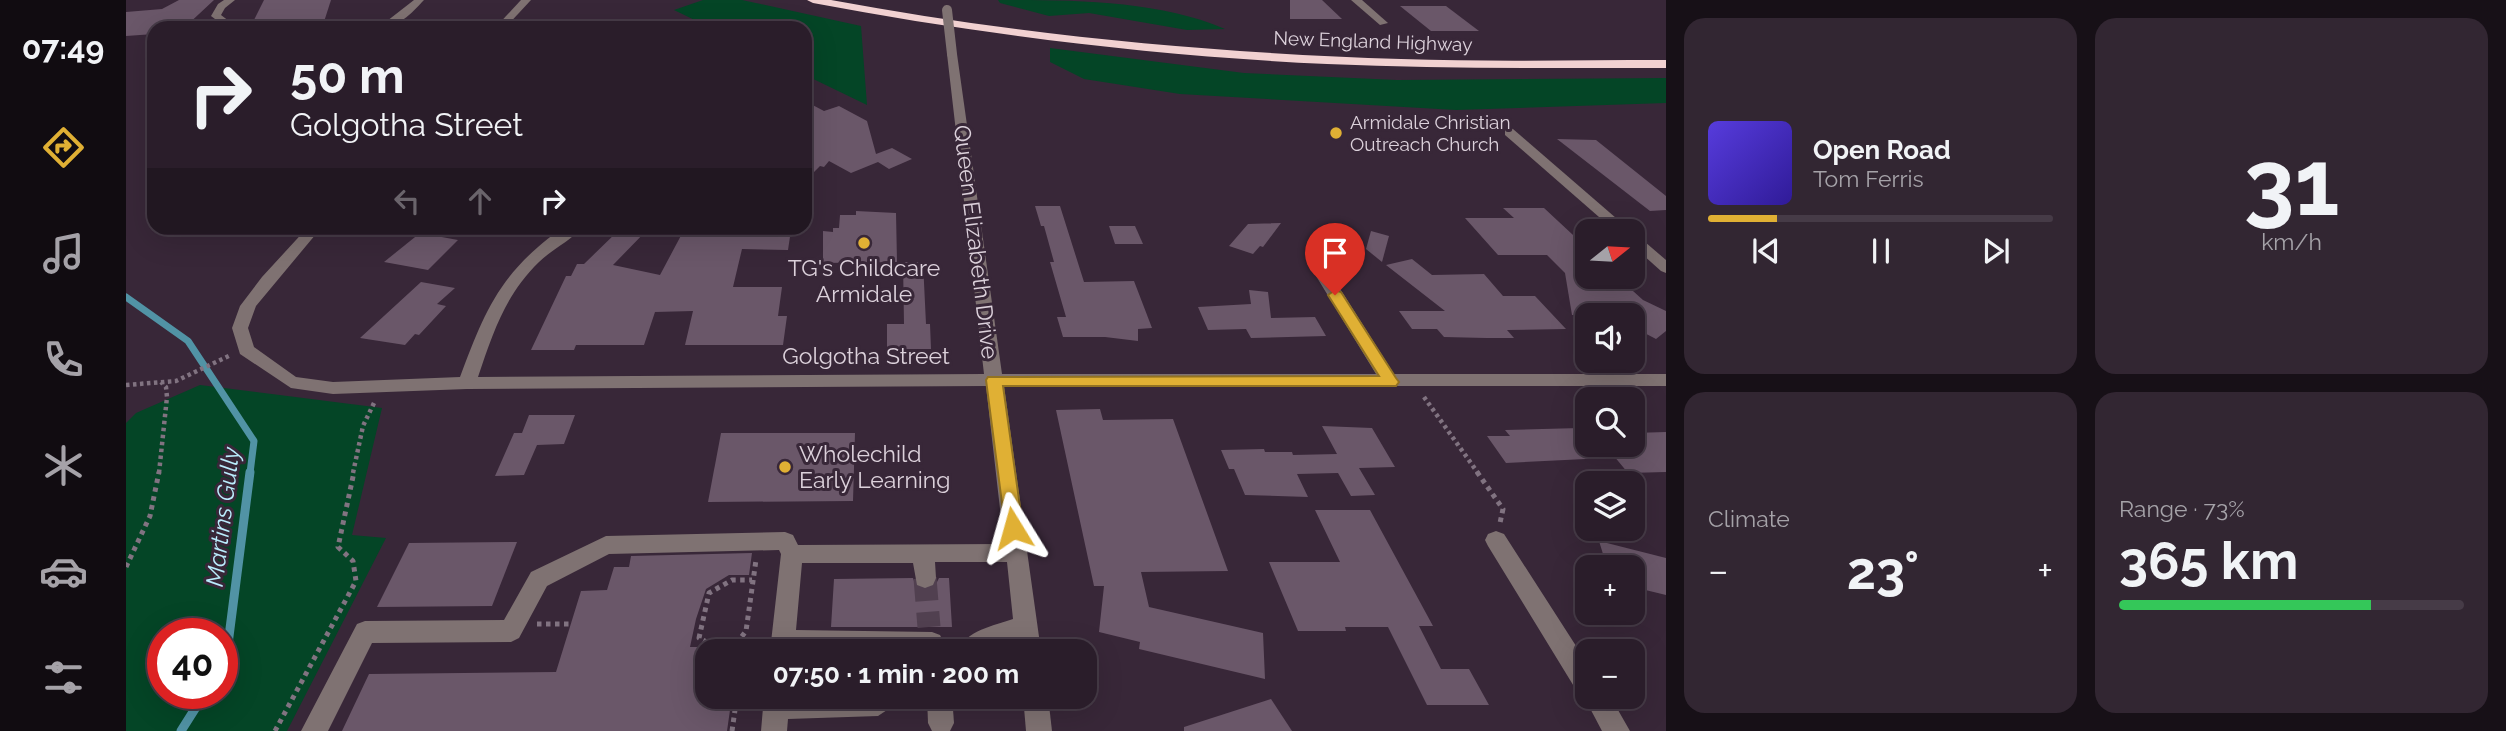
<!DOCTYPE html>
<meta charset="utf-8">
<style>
:root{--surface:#2a1d2a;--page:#322632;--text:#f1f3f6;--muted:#a5a2a8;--line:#463b47;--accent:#e0b034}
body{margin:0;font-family:Raleway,sans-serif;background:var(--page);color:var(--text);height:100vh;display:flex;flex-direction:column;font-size:26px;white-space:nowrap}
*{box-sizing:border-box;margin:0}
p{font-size:23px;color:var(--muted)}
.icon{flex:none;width:38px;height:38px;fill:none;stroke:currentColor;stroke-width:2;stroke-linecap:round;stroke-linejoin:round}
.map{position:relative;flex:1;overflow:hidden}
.drawer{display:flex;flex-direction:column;gap:18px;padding:18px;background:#171017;width:840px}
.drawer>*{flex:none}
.guide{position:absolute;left:21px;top:21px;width:665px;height:214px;border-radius:21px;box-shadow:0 7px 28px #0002,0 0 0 2px var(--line);background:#2a1d2a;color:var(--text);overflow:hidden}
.needle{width:46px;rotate:72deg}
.fabs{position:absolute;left:1449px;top:219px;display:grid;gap:14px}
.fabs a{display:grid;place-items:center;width:70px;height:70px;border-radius:14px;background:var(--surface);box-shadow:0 7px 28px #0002,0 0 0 2px var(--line);font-size:35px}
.speed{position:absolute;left:21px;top:618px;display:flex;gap:14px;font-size:35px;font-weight:700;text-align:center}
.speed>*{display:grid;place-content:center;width:91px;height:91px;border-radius:50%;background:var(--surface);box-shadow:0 7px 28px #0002,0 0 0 2px var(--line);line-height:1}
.speed .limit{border:10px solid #d22;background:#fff;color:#111}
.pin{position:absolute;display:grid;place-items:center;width:60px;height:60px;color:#fff;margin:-72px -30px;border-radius:50% 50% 50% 0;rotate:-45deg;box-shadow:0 0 7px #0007}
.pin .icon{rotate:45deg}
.me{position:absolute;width:77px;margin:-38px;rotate:352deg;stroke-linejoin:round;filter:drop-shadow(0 0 5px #0008)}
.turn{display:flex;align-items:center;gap:24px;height:147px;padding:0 28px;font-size:32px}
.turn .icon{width:91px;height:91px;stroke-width:2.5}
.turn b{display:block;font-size:49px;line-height:60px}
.lanes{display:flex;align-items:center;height:66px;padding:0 28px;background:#0003;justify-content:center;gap:35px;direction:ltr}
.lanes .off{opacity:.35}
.big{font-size:52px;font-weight:700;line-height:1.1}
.drawer .card{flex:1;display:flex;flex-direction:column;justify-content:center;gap:10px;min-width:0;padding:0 24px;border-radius:21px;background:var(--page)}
.drawer .dial{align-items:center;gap:0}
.dial b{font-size:91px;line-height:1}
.song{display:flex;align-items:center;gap:21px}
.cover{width:84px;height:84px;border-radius:10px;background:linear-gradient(135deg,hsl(250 70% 55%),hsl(250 70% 35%))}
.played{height:7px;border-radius:4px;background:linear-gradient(90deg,var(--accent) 20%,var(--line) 20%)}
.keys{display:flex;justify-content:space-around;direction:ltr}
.heat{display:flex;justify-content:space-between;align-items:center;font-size:38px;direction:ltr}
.charge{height:10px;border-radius:5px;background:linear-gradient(90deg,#34c759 73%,var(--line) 0)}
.drawer .tiles{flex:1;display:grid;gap:18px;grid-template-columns:repeat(2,1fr)}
.trip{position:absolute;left:569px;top:639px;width:402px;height:70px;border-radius:21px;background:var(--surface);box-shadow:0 7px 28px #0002,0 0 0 2px var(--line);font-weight:700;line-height:70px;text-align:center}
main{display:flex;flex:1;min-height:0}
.menu{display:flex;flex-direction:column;width:126px;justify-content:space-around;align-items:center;background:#110c11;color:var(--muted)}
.menu .icon{width:49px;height:49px}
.menu .active{color:var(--accent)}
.menu b{font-size:32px;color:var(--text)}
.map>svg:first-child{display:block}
.green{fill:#044526;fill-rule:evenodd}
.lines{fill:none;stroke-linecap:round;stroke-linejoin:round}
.stream-far1{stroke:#5193a5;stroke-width:7}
.stream{stroke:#5193a5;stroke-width:9}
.building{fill:#6a5769}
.minor-tunnel{stroke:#514050;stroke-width:23;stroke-dasharray:23 11;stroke-linecap:butt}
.path-far1{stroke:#817381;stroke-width:4.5;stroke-dasharray:3.5 3.5;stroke-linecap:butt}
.path{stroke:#817381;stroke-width:5;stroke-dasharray:4.5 4.5;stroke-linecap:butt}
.minor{fill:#7f7272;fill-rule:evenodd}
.highway{fill:#f1d1d1;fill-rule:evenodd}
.minor-bridge{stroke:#7f7272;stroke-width:10}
.route{fill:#e0b034;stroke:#927222;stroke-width:2}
.poi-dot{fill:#e0b034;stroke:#382738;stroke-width:2.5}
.labels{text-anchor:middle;stroke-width:6;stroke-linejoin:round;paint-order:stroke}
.far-street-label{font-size:19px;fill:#dcd1db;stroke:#382738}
.far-poi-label{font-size:19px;fill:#dcd1db;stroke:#382738;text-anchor:start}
.street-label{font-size:23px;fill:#dcd1db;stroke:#382738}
.poi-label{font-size:23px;fill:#dcd1db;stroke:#382738}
.water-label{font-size:24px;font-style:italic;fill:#baedfd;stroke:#382738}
</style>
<main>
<nav class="menu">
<b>07:49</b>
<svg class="icon active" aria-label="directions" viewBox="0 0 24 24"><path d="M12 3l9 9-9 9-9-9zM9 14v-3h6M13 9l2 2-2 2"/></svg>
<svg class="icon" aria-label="music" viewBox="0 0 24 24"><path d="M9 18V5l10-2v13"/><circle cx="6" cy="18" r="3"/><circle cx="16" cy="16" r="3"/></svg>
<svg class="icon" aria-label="phone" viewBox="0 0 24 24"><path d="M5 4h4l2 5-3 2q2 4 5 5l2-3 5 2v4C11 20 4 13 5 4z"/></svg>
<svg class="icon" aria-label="climate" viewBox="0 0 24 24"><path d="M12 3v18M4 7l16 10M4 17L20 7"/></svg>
<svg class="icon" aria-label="car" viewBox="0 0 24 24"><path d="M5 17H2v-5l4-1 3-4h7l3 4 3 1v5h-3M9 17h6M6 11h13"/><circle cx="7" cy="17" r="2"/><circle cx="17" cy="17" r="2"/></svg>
<svg class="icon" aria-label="filters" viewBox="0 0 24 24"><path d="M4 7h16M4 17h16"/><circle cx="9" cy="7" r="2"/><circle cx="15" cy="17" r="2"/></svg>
</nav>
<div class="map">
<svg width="1540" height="731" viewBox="0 0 1540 731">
<rect width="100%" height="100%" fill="#382738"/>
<g class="green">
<path d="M577,0H616L735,26L741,105L679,75V28H585L548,10Z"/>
<path d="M872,0C946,0 1032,0 1099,29L1061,30L963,13L923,16L874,3Z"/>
<path d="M924,48L1118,73L1271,80L1540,78V103L1330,110L1054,94L958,79L924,62Z"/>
<path d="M74,385L256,408L226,535L260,538L161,731H0V423L10,413ZM37,634H96V693H37Z"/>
</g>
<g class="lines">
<path class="stream-far1" d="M0,297L62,341L128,441L124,473"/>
<g class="stream">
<path d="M96,666L100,660L124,472"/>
<path d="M55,731L79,693"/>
</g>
</g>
<g class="building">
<path d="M53,0H88L58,28H28V34L0,36V12L36,9Z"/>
<path d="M138,0H205L196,28H137L128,20Z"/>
<path d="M1164,0H1196L1216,19H1164Z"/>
<path d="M1274,6H1320L1353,31H1305Z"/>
<path d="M679,101L698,111L713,106L741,121L750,154L766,148L786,159L763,169L752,162L725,173L703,161L698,167L694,166L679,181Z"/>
<path d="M1431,139L1470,140L1540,196V210L1524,211Z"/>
<path d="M909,206H934L958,282L1008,281L1026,328L1012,329V341L979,337H937L931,317H940L924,262H928L918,226H915Z"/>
<path d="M1377,208H1418L1461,248V276H1478L1493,291H1507L1517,300L1540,311V331L1530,339L1507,327V315H1446L1439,273L1421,255H1372L1339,218H1388Z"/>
<path d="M730,211L770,213L771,262L697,263V231L707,232V228H713L714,215H730Z"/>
<path d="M1155,223L1137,247L1134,246L1127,254L1103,246L1122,224Z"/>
<path d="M983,226H1009L1017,244H989Z"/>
<path d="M495,228H523L487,265L534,275L559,228H661L659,230H665L662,250L616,249L607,287H656L652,316H661L657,345H559L567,311L529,312L518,345H450L448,350H405L440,276H445L451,264H458Z"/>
<path d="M1245,231L1263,236L1256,262L1240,249Z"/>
<path d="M294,233L332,240L302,270L258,262Z"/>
<path d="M1286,259L1306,275L1358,274L1377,296H1409L1440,329L1381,330L1388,338H1360L1318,337L1311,329H1286L1273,311H1319L1260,265Z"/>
<path d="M777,262H797L800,324H804L805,349H761V324H778Z"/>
<path d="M295,282L329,288L311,304L320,306L293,335L289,334L279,345L234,338Z"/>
<path d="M1123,290L1142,292L1145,318L1189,317L1200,336L1125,338L1120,329L1082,330L1072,307L1125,304Z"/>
<path d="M974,409L977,420L1047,419L1102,571L1015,572L1023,607L1137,633L1139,679L1013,649L1014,642L973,632L978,586H968L930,410Z"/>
<path d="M403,415H449L438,444L411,445L398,475L369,476L388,433H396Z"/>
<path d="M1196,426L1246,428L1269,467L1233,468L1249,495L1225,496L1212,473L1171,474L1182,497L1119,495L1108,469H1103L1095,450L1138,449L1139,452H1166L1167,455L1211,454Z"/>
<path d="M1454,428L1461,437V444H1468L1480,458L1380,463L1361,436H1384L1379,430Z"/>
<path d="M1540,432V472L1502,473L1478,444H1507V433Z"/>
<path d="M595,433H729L727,501L582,502Z"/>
<path d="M1189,510H1244L1307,626H1293L1315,669H1343L1363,705H1301L1262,627H1219L1220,631H1172L1143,562H1214Z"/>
<path d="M1473,541L1540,558V595L1507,587V567H1481Z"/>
<path d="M391,542L366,606L251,607L283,543Z"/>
<path d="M626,553L623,575H603L580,589L570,619L564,647H581V696H606L601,731H216L243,674L430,672L455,591L481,590L488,567H503L505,556Z"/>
<path d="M787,578L790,587L800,590L809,586L813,578H823L826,627H705L708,579Z"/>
<path d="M1145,699L1166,731H1058V727Z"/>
</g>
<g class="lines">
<path class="minor-tunnel" d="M799,578L803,627"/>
<g class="path-far1">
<path d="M0,385L50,381L105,355"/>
<path d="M1298,397L1352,473"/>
<path d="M33,473L41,397L40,387L35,382"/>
<path d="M227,473L237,426L248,403"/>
</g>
<g class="path">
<path d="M1351,472L1377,509L1374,523"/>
<path d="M0,567L24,516L33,472"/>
<path d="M411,624H445"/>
<path d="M597,651L573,638L583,593L606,580H626"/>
<path d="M605,651L620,631L630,560"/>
<path d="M149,731L230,581L227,561L212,547L228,472"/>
<path d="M606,731L611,696"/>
</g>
<g class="minor">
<path d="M98,0H109L99,8L95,15L112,28H101L85,16L92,4Z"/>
<path d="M288,0H298C285,14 272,28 252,28Z"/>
<path d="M395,0H405L379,28H369Z"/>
<path d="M1225,0H1236L1262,23L1254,25Z"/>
<path d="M826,51L831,54L876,374H1250L1190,276L1198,271L1206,276L1268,374H1540V386H878L915,651H891L890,640L861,651H831C841,630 867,626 887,619L881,562H809L810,578L807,585L799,588L791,585L787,563H676L670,630L806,632L814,635L818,643L814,651H644L655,554L653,550L483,554L421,586L393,638L385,642L246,643L202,731H175L231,624L239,621L378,620L405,572L480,536L659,532L667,535L672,545L878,544L860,386L341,389L207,394L165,388L114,354L106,328L114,306L136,277L181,228H195L130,306L122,328L128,347L170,377L207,382L334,377C354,324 368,285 412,247C427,234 435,228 455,228C446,240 425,250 413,262C379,295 367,333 352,377L858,374L821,54Z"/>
<path d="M1383,128L1387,129L1505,231H1489L1379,135V129Z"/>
<path d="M1507,235L1512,236L1540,260V273L1535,271L1507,246Z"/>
<path d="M1370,531L1378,534L1461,663V696H1484L1504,731H1476L1457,695L1452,693L1362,546L1359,540L1362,534Z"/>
<path d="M638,696H773L770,704L752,716L662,719L661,731H635Z"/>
<path d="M801,696H826L828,723L824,731H806L802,723Z"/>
<path d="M897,696H922L926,731H900Z"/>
</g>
<path class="highway" d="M681,0H705C893,35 1083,53 1275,59C1363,62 1452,60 1540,60V68C1427,68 1314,69 1201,64C1028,56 857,35 687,3Z"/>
<path class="minor-bridge" d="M821,10L826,54"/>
</g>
<path class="route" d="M1209,290L1215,292L1270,378L1273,382L1270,386H877L897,528L894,534L887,536L880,534L860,380L862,377L1253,376L1202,295Z"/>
<g class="poi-dot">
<circle cx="1210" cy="133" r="7"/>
<circle cx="738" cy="243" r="7"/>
<circle cx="659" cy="467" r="7"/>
</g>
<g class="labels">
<g class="far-street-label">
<text transform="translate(1247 41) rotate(2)" y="7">New England Highway</text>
</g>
<g class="far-poi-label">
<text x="1224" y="129">Armidale Christian<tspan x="1224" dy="22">Outreach Church</tspan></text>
</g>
<g class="street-label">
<text transform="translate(850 242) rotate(83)" y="8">Queen Elizabeth Drive</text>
<text x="740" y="364">Golgotha Street</text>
</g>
<g class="poi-label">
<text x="738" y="276">TG's Childcare<tspan x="738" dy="26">Armidale</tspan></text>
<text x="673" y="462" text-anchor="start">Wholechild<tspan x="673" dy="26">Early Learning</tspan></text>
</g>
<g class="water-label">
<text transform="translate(97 517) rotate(-83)" y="8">Martins Gully</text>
</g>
</g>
</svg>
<div class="fabs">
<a><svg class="needle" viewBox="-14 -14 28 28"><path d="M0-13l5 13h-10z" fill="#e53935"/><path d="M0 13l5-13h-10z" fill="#a5a2a8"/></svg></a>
<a><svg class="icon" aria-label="sound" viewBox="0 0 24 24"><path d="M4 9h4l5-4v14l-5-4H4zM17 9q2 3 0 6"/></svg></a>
<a><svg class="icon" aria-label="search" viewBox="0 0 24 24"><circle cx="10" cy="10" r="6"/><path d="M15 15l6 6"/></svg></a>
<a><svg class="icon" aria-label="layers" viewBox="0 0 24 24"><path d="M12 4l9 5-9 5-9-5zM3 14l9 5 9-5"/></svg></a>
<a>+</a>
<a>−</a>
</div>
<div class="speed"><div class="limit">40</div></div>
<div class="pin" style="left:1209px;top:295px;background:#d93025"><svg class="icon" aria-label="arrive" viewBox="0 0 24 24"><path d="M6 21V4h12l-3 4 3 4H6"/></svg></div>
<svg class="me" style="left:887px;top:528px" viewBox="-20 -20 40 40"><path d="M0-17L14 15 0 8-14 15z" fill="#e0b034" stroke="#fff" stroke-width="4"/></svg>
<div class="trip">07:50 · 1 min · 200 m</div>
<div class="guide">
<div class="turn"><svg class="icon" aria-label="right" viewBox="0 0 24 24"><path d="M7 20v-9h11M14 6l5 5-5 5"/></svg><div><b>50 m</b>Golgotha Street</div></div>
<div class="lanes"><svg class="icon off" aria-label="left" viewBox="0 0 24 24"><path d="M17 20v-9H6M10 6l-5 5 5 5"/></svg><svg class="icon off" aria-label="ahead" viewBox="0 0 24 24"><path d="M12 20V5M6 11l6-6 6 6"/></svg><svg class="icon" aria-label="right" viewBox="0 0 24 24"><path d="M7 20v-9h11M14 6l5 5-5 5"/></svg></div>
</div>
</div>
<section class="drawer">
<div class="tiles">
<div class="card">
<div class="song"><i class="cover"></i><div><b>Open Road</b><p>Tom Ferris</p></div></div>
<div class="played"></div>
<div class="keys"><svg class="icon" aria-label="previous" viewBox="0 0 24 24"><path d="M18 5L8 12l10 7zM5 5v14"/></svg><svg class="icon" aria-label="pause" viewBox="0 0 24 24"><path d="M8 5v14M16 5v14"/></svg><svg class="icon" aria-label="next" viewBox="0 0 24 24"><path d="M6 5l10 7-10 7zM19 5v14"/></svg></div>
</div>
<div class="card dial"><b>31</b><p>km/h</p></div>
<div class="card"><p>Climate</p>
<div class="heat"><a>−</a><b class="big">23°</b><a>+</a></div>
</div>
<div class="card"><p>Range · 73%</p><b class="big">365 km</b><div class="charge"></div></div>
</div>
</section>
</main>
